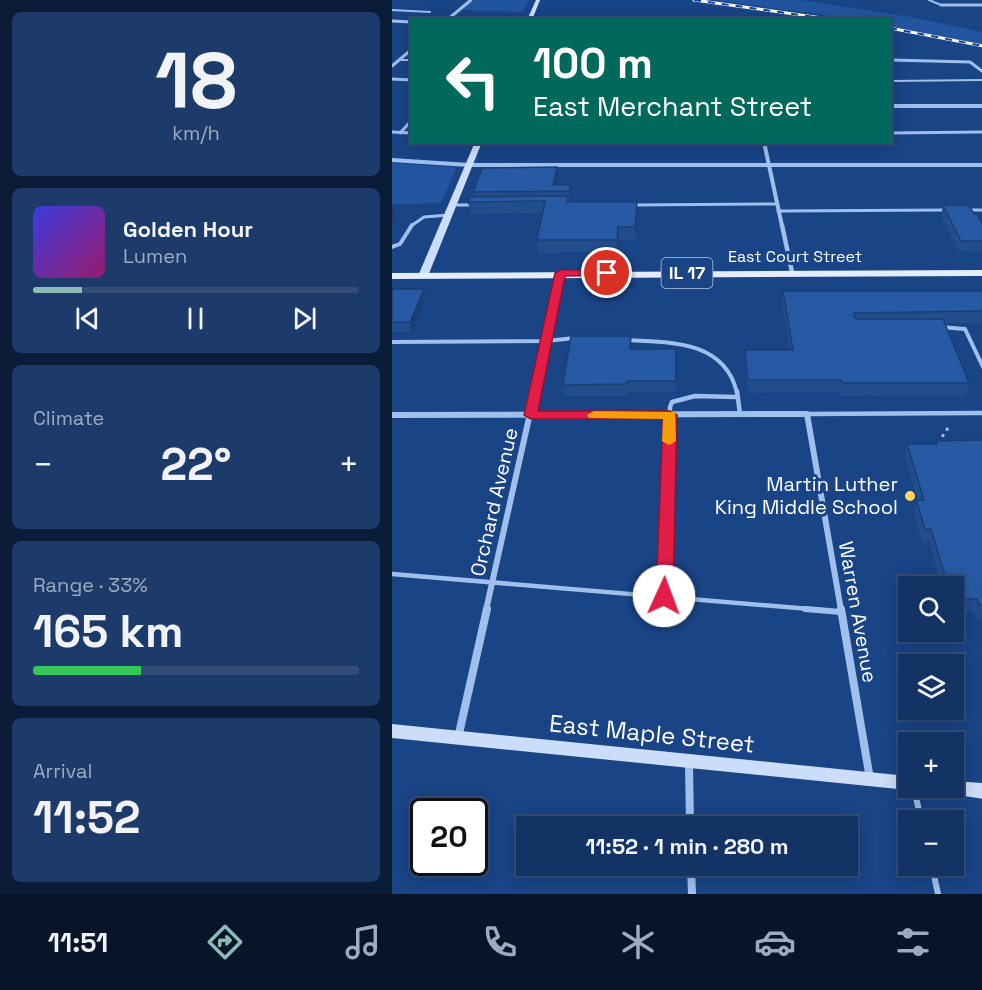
<!DOCTYPE html>
<meta charset="utf-8">
<style>
:root{--surface:#133364;--page:#1c3b6a;--text:#f1f3f6;--muted:#9daabf;--line:#324e78;--accent:#8bbbb9}
body{margin:0;font-family:"Space Grotesk",sans-serif;background:var(--page);color:var(--text);height:100vh;display:flex;flex-direction:column;font-size:22px;white-space:nowrap}
*{box-sizing:border-box;margin:0}
p{font-size:20px;color:var(--muted)}
.icon{flex:none;width:33px;height:33px;fill:none;stroke:currentColor;stroke-width:2;stroke-linecap:round;stroke-linejoin:round}
.map{position:relative;flex:1;overflow:hidden}
.details{display:flex;flex-direction:column;gap:12px;padding:12px;background:#0a1c37;width:392px}
.details>*{flex:none}
.banner{position:absolute;left:18px;top:18px;width:482px;height:126px;border-radius:0px;box-shadow:0 3px 15px #0003,0 0 0 2px var(--line);background:#00695c;color:#fff;overflow:hidden}
.fabs{position:absolute;left:506px;top:576px;display:grid;gap:12px}
.fabs a{display:grid;place-items:center;width:66px;height:66px;border-radius:0px;background:var(--surface);box-shadow:0 3px 15px #0003,0 0 0 2px var(--line);font-size:30px}
.speed{position:absolute;left:18px;top:798px;display:flex;gap:12px;font-size:30px;font-weight:700;text-align:center}
.speed>*{display:grid;place-content:center;width:78px;height:78px;border-radius:50%;background:var(--surface);box-shadow:0 3px 15px #0003,0 0 0 2px var(--line);line-height:1}
.speed .limit{border:3px solid #111;border-radius:9px;background:#fff;color:#111}
.pin{position:absolute;display:grid;place-items:center;width:51px;height:51px;color:#fff;margin:-26px;border:3px solid #fff;border-radius:50%;box-shadow:0 2px 6px #0007}
.me{position:absolute;width:66px;margin:-33px;rotate:2deg;stroke-linejoin:round;filter:drop-shadow(0 0 4px #0008)}
.turn{display:flex;align-items:center;gap:21px;height:126px;padding:0 24px;font-size:27px}
.turn .icon{width:78px;height:78px;stroke-width:2.5}
.turn b{display:block;font-size:42px;line-height:51px}
.big{font-size:45px;font-weight:700;line-height:1.1}
.details .tile{flex:1;display:flex;flex-direction:column;justify-content:center;gap:9px;min-width:0;padding:0 21px;border-radius:9px;background:var(--page)}
.details .dial{align-items:center;gap:0}
.dial b{font-size:78px;line-height:1}
.song{display:flex;align-items:center;gap:18px}
.cover{width:72px;height:72px;border-radius:9px;background:linear-gradient(135deg,hsl(240 70% 55%),hsl(320 70% 35%))}
.played{height:6px;border-radius:3px;background:linear-gradient(90deg,var(--accent) 15%,var(--line) 15%)}
.keys{display:flex;justify-content:space-around;direction:ltr}
.heat{display:flex;justify-content:space-between;align-items:center;font-size:33px;direction:ltr}
.charge{height:9px;border-radius:4px;background:linear-gradient(90deg,#34c759 33%,var(--line) 0)}
.trip{position:absolute;left:124px;top:816px;width:342px;height:60px;border-radius:0px;background:var(--surface);box-shadow:0 3px 15px #0003,0 0 0 2px var(--line);font-weight:700;line-height:60px;text-align:center}
.tab-bar{display:flex;height:96px;justify-content:space-around;align-items:center;background:#081428;color:var(--muted)}
.tab-bar .icon{width:42px;height:42px}
.tab-bar .selected{color:var(--accent)}
.tab-bar b{font-size:27px;color:var(--text)}
main{display:flex;flex:1;min-height:0}
.map>svg:first-child{display:block}
.green{fill:#21559f}
.lines{fill:none;stroke-linecap:round;stroke-linejoin:round}
.path{stroke:#9fbfec;stroke-width:3;stroke-dasharray:3 4.5;stroke-linecap:butt}
.lane-far4{stroke:#9fbfec;stroke-width:2}
.lane-far3{stroke:#9fbfec;stroke-width:3}
.lane-far2{stroke:#9fbfec;stroke-width:4}
.lane-far1{stroke:#9fbfec;stroke-width:4.5}
.lane{stroke:#9fbfec;stroke-width:6}
.street-far4{stroke:#9fbfec;stroke-width:3}
.street-far3{stroke:#9fbfec;stroke-width:4}
.street-far2{stroke:#9fbfec;stroke-width:4.5}
.street-far1{stroke:#9fbfec;stroke-width:6}
.street{stroke:#9fbfec;stroke-width:8}
.secondary{fill:#cbddf9;fill-rule:evenodd}
.primary{fill:#e4edff;fill-rule:evenodd}
.rail-casing{stroke:#fff;stroke-width:3}
.rail{stroke:#194486;stroke-width:2;stroke-dasharray:7;stroke-linecap:butt}
.wall{fill:#224d8d}
.shaded-wall{fill:#1b3f73}
.building{fill:#275aa4;stroke:#1b3f73;stroke-width:1.5}
.route{fill:#e11d48;stroke:#92132f;stroke-width:1.5}
.slow{fill:#f59e0b}
.poi-dot{fill:#ffd65a;stroke:#194486;stroke-width:2}
.labels{text-anchor:middle;stroke-width:6;stroke-linejoin:round;paint-order:stroke}
.far-street-label{font-size:16px;fill:#fff;stroke:#194486}
.shield{fill:#194486;stroke:#bac7db;stroke-width:1.5}
.shield-label{font-size:18px;font-weight:bold;fill:#fff}
.poi-label{font-size:20px;fill:#fff;stroke:#194486;text-anchor:end}
.street-label{font-size:20px;fill:#fff;stroke:#194486}
.near-street-label{font-size:24px;fill:#fff;stroke:#194486}
</style>
<main>
<section class="details">
<div class="tile dial"><b>18</b><p>km/h</p></div>
<div class="tile">
<div class="song"><i class="cover"></i><div><b>Golden Hour</b><p>Lumen</p></div></div>
<div class="played"></div>
<div class="keys"><svg class="icon" aria-label="previous" viewBox="0 0 24 24"><path d="M18 5L8 12l10 7zM5 5v14"/></svg><svg class="icon" aria-label="pause" viewBox="0 0 24 24"><path d="M8 5v14M16 5v14"/></svg><svg class="icon" aria-label="next" viewBox="0 0 24 24"><path d="M6 5l10 7-10 7zM19 5v14"/></svg></div>
</div>
<div class="tile"><p>Climate</p>
<div class="heat"><a>−</a><b class="big">22°</b><a>+</a></div>
</div>
<div class="tile"><p>Range · 33%</p><b class="big">165 km</b><div class="charge"></div></div>
<div class="tile"><p>Arrival</p><b class="big">11:52</b></div>
</section>
<div class="map">
<svg width="591" height="894" viewBox="0 0 591 894">
<rect width="100%" height="100%" fill="#194486"/>
<g class="green">
<path d="M82,0H137L131,12L69,10Z"/>
<path d="M323,0H408L519,17L590,32V44L498,26V20L461,19Z"/>
<path d="M0,163L62,167L64,168L49,203L0,204Z"/>
</g>
<g class="lines">
<path class="path" d="M546,443L558,425"/>
<g class="lane-far4">
<path d="M537,0L549,5"/>
<path d="M0,10L38,12"/>
<path d="M7,60H20"/>
<path d="M498,81L591,80"/>
</g>
<g class="lane-far3">
<path d="M0,132L20,133"/>
<path d="M8,133L20,120"/>
<path d="M498,133L591,132"/>
<path d="M61,205H82"/>
<path d="M241,205L385,204"/>
<path d="M575,210H591"/>
<path d="M386,211L555,210"/>
<path d="M19,226L32,217L57,215"/>
</g>
<g class="lane-far2">
<path d="M0,247L8,244L20,225"/>
<path d="M548,327L573,329L591,367"/>
<path d="M234,340C277,342 333,340 345,393"/>
<path d="M0,342L154,341L183,338"/>
</g>
<g class="lane-far1">
<path d="M345,391L348,414"/>
<path d="M415,414L591,413"/>
<path d="M0,574L430,610"/>
<path d="M272,596L278,407L280,402L303,396L345,397"/>
</g>
<g class="lane">
<path d="M413,609L449,612"/>
<path d="M522,788L529,820"/>
<path d="M540,866L546,894"/>
</g>
<g class="street-far4">
<path d="M549,5H591"/>
<path d="M55,20L79,0"/>
<path d="M0,21L20,22"/>
<path d="M498,60L578,62L591,72"/>
<path d="M0,66L20,49"/>
<path d="M0,79L20,80"/>
</g>
<g class="street-far3">
<path d="M498,106H591"/>
<path d="M372,142L390,226"/>
<path d="M0,160L77,165H591"/>
</g>
<g class="street-far2">
<path d="M390,225L400,272"/>
<path d="M142,393L169,273"/>
</g>
<g class="street-far1">
<path d="M0,415L415,414L449,610"/>
<path d="M94,610L143,391"/>
</g>
<g class="street">
<path d="M449,609L478,779"/>
<path d="M66,738L95,609"/>
<path d="M297,763L298,826"/>
<path d="M299,866L300,894"/>
</g>
<g class="secondary">
<path d="M144,0H148L140,20H135Z"/>
<path d="M83,142H90L36,276L34,278H28L26,276Z"/>
<path d="M0,724L516,776V788H522L516,790L0,738Z"/>
<path d="M561,781L591,783V799L553,793L551,788H561Z"/>
</g>
<path class="primary" d="M591,270V276L0,279V273Z"/>
<g class="rail-casing">
<g id="rail">
<path d="M302,0L444,20"/>
<path d="M498,28L591,46"/>
</g>
</g>
<use href="#rail" class="rail"/>
</g>
<g class="wall">
<path d="M166,176L164,185H179V194L178,201L176,202L245,214L244,240H227L226,252L146,253L145,240L151,213L78,214L76,202L82,197L81,192Z"/>
<path d="M551,205L582,214L591,225V251L567,252L549,216Z"/>
<path d="M0,289L33,299L19,332H0Z"/>
<path d="M391,291H591V323H552L577,383L574,395L448,396V392L356,393L353,362V350H398L390,303Z"/>
<path d="M239,349H284V392H236V396H172L171,385Z"/>
<path d="M591,440V619H584L581,612H561V586H550L537,542H530L522,513L524,500H526L513,457L515,444H543L544,441Z"/>
</g>
<g class="shaded-wall">
<path d="M165,167L166,176L163,191L161,185Z"/>
<path d="M179,185V194L178,201L177,191Z"/>
<path d="M245,202V214L244,240L243,227Z"/>
<path d="M1,208L3,219L0,225V210Z"/>
<path d="M226,227L227,240L226,252L225,240Z"/>
<path d="M32,289L33,299L19,332L18,322Z"/>
</g>
<g class="building">
<path d="M165,167L161,185H179L177,191L81,192L90,168Z"/>
<path d="M176,196L175,202H245L243,227H226L225,240H145L153,201L76,202L78,197Z"/>
<path d="M551,205H577L582,214H585L591,225V241H569Z"/>
<path d="M0,289H32L18,322H0Z"/>
<path d="M391,291H591V311L462,313V317L465,319H551L577,383H450L449,380H356L353,350H401Z"/>
<path d="M179,336H239L238,349H284V381H235V384L171,385Z"/>
<path d="M591,440V605H587L585,599H561V586H556L539,529H533L524,500H532L515,444H545L544,441Z"/>
</g>
<path class="route" d="M215,270L220,273L219,275L173,276L146,411H278L285,415L281,596L278,601H267L264,596L271,419H139L132,415L163,273L169,270Z"/>
<path class="slow" d="M202,411L283,412L284,441L277,445L270,441L271,419L197,418L195,415Z"/>
<circle class="poi-dot" cx="518" cy="496" r="6"/>
<g class="labels">
<g class="far-street-label">
<text x="403" y="262">East Court Street</text>
</g>
<rect class="shield" x="269.5" y="258" width="51" height="30" rx="4.5"/>
<g class="shield-label">
<text x="295" y="279">IL 17</text>
</g>
<g class="poi-label">
<text x="506" y="491">Martin Luther<tspan x="506" dy="23">King Middle School</tspan></text>
</g>
<g class="street-label">
<text transform="translate(102 502) rotate(-77)" y="7">Orchard Avenue</text>
<text transform="translate(466 612) rotate(80)" y="7">Warren Avenue</text>
</g>
<g class="near-street-label">
<text transform="translate(260 734) rotate(6)" y="8">East Maple Street</text>
</g>
</g>
</svg>
<div class="fabs">
<a><svg class="icon" aria-label="search" viewBox="0 0 24 24"><circle cx="10" cy="10" r="6"/><path d="M15 15l6 6"/></svg></a>
<a><svg class="icon" aria-label="layers" viewBox="0 0 24 24"><path d="M12 4l9 5-9 5-9-5zM3 14l9 5 9-5"/></svg></a>
<a>+</a>
<a>−</a>
</div>
<div class="speed"><div class="limit">20</div></div>
<div class="pin" style="left:215px;top:273px;background:#d93025"><svg class="icon" aria-label="arrive" viewBox="0 0 24 24"><path d="M6 21V4h12l-3 4 3 4H6"/></svg></div>
<svg class="me" style="left:272px;top:596px" viewBox="-20 -20 40 40"><circle r="19" fill="#fff"/><path d="M0-13L10 11 0 6-10 11z" fill="#e11d48"/></svg>
<div class="trip">11:52 · 1 min · 280 m</div>
<div class="banner">
<div class="turn"><svg class="icon" aria-label="left" viewBox="0 0 24 24"><path d="M17 20v-9H6M10 6l-5 5 5 5"/></svg><div><b>100 m</b>East Merchant Street</div></div>
</div>
</div>
</main>
<nav class="tab-bar">
<b>11:51</b>
<svg class="icon selected" aria-label="directions" viewBox="0 0 24 24"><path d="M12 3l9 9-9 9-9-9zM9 14v-3h6M13 9l2 2-2 2"/></svg>
<svg class="icon" aria-label="music" viewBox="0 0 24 24"><path d="M9 18V5l10-2v13"/><circle cx="6" cy="18" r="3"/><circle cx="16" cy="16" r="3"/></svg>
<svg class="icon" aria-label="phone" viewBox="0 0 24 24"><path d="M5 4h4l2 5-3 2q2 4 5 5l2-3 5 2v4C11 20 4 13 5 4z"/></svg>
<svg class="icon" aria-label="climate" viewBox="0 0 24 24"><path d="M12 3v18M4 7l16 10M4 17L20 7"/></svg>
<svg class="icon" aria-label="car" viewBox="0 0 24 24"><path d="M5 17H2v-5l4-1 3-4h7l3 4 3 1v5h-3M9 17h6M6 11h13"/><circle cx="7" cy="17" r="2"/><circle cx="17" cy="17" r="2"/></svg>
<svg class="icon" aria-label="filters" viewBox="0 0 24 24"><path d="M4 7h16M4 17h16"/><circle cx="9" cy="7" r="2"/><circle cx="15" cy="17" r="2"/></svg>
</nav>
